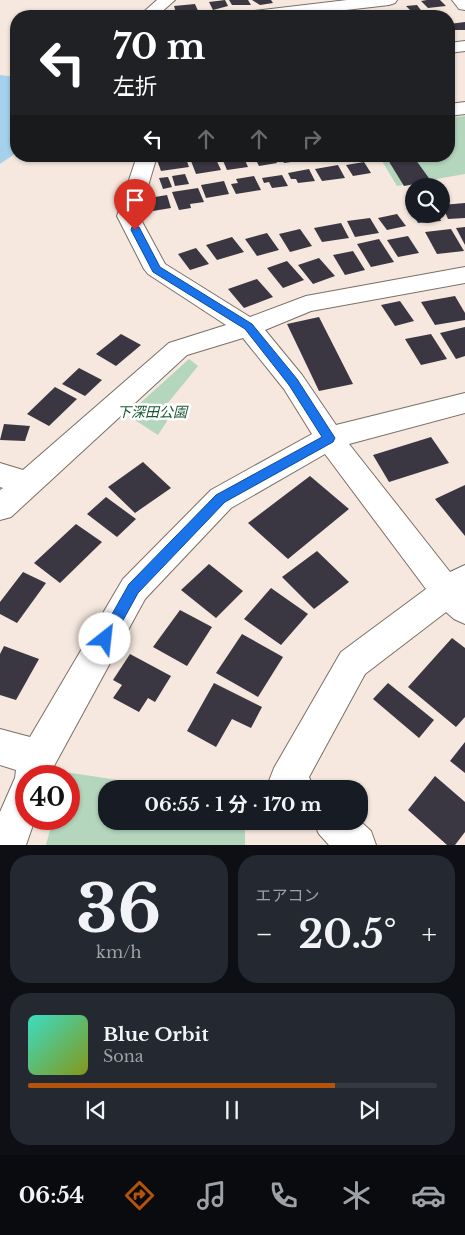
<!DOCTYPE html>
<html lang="ja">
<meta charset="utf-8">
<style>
:root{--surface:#171b24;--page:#242831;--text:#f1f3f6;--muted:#9ea1a6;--line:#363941;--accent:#b45309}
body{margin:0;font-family:"Libre Baskerville","Noto Sans JP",serif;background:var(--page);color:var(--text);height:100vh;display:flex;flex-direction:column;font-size:19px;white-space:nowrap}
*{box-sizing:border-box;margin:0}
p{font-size:16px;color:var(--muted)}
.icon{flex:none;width:28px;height:28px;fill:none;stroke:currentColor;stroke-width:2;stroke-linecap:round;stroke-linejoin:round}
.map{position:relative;height:845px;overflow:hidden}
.panel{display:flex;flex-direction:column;gap:10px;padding:10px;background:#0d0f14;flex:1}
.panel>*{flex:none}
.top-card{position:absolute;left:10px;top:10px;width:445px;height:152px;border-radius:20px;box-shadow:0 1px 4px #0004;background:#202124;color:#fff;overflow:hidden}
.buttons{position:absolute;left:405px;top:178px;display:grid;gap:10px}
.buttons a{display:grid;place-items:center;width:45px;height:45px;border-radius:50%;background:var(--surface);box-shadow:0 1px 4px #0004;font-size:25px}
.speed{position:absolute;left:15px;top:765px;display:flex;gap:10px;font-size:25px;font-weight:700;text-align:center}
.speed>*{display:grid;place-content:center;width:65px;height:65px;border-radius:50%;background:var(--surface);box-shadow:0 1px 4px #0004;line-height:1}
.speed .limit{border:8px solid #d22;background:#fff;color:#111}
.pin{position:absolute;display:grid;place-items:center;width:42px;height:42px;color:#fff;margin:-51px -21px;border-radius:50% 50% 50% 0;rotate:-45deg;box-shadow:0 0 5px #0007}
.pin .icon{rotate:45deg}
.me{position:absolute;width:55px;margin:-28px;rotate:29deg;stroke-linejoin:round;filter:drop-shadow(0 0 4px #0008)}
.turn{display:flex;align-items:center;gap:18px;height:105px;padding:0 20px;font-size:22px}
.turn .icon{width:65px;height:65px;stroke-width:2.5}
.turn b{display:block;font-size:35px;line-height:42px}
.lanes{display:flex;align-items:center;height:48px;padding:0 20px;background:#0003;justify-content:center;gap:25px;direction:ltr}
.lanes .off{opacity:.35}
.big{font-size:38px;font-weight:700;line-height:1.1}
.panel .card{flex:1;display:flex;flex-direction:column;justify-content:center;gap:8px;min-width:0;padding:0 18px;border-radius:20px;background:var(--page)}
.panel .dial{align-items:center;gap:0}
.dial b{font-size:65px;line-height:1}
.song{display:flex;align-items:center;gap:15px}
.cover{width:60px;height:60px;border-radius:8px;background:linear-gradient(135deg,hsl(170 70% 55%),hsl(70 70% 35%))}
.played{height:5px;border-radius:2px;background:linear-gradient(90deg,var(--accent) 75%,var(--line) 75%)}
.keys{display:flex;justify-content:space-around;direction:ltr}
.heat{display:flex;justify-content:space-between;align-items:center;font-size:28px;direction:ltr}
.panel .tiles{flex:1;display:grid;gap:10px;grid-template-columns:1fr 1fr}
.card:last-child{grid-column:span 2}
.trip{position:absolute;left:98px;top:780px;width:270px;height:50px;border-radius:20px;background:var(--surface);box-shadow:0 1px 4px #0004;font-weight:700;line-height:50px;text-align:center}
.dock{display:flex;height:80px;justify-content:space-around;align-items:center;background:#090b0e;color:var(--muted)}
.dock .icon{width:35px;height:35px}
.dock .active{color:var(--accent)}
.dock b{font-size:22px;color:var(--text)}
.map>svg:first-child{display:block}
.green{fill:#b4d6bd}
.water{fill:#a6d1ec}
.building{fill:#3b3742}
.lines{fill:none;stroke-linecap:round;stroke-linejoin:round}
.minor-casing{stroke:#7b6f66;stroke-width:2}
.minor{fill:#fff;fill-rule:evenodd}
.route{fill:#1a73e8;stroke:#114b97}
.labels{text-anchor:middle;stroke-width:5;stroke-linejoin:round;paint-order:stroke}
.park-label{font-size:14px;font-style:italic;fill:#195833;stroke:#fff}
</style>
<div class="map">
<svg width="465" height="845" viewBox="0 0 465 845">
<rect width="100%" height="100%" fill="#f6e8de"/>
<g class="green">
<path d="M465,116V174L397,186L379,156H449V118Z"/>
<path d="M189,359L198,366L167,404V421L158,435L127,415Z"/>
<path d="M65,772L177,789H106V821H245V845H46L53,819H69V776H64Z"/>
</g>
<path class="water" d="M0,75L16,77V153L0,164Z"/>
<g class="building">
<path d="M225,0L228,6L213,10L209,2Z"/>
<path d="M229,0H248L251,5H232Z"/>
<path d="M252,0H271L273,3L260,5Z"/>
<path d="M427,0H440L446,6L428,8L421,1Z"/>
<path d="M195,4L199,13L177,16L174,6Z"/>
<path d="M417,5L420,9L426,16H410L405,11L410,10L406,6Z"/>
<path d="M397,10L402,16H383L380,12Z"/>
<path d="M465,22V30H449V24Z"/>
<path d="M185,156L189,167L161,171L157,160Z"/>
<path d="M221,156H243L248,167L227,170Z"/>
<path d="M254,156H273L277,163L259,166Z"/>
<path d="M280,156H303L305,160L284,163Z"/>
<path d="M413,156L431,181L404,186L388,160Z"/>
<path d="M215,157L221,170L196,174L191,161Z"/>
<path d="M364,162L371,173L353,176L346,165Z"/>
<path d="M338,165L345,178L322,181L315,169Z"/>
<path d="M309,169L315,181L298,183L296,179H291L288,173Z"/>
<path d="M185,174L189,184L175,186L172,176Z"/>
<path d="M282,175L288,186L272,188L269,182L264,183L262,178Z"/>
<path d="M254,176L261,190L236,194L231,184L238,183L236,179Z"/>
<path d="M168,177L172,187L163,189L159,178Z"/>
<path d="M224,181L229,194L206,198L201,185Z"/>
<path d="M198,188L204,202L190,204L191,208L179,210L172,192Z"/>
<path d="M167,195L171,208L147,212L143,199Z"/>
<path d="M465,203V218L448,219L442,205Z"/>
<path d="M414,207V214H438L441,221L418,223L409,208Z"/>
<path d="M397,214L406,226L387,230L378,218Z"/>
<path d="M370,218L379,233L355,237L347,221Z"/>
<path d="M341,223L349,238L322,242L314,228Z"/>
<path d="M465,227V245L456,228Z"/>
<path d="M300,229L312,246L290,252L279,234Z"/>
<path d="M451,229L464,251L437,254L425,232Z"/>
<path d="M267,233L279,250L257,256L245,239Z"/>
<path d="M408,236L419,253L398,257L387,240Z"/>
<path d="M232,237L244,252L217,260L206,245Z"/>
<path d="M379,239L394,262L371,267L357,244Z"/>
<path d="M196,248L209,264L190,270L178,254Z"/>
<path d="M353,251L365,270L345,275L333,255Z"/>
<path d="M319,258L335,276L313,284L298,265Z"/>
<path d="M287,261L304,280L283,288L267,268Z"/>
<path d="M257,279L273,297L244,308L228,289Z"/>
<path d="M455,296L465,313V320L435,325L421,302Z"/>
<path d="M400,301L414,321L395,326L381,305Z"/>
<path d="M319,317L353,384L319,391L287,324Z"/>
<path d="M465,327V356L456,359L440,333Z"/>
<path d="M121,334L141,345L116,366L96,354Z"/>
<path d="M431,334L447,359L421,365L405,339Z"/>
<path d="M79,368L102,380L85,396L62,384Z"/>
<path d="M55,387L77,399L49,426L27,414Z"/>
<path d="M4,424L30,426L25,441L0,440Z"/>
<path d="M431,437L449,463L389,482L373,455Z"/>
<path d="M143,462L171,488L135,513L108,487Z"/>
<path d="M310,476L349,509L288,559L248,523Z"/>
<path d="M465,485V536L435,499Z"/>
<path d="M106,497L136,519L117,537L87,514Z"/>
<path d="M76,524L102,542L60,583L34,563Z"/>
<path d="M317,551L349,582L314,609L282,577Z"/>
<path d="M209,564L243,591L216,618L181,590Z"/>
<path d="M23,572L46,583L17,623L0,614V602Z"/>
<path d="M271,588L308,614L281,645L244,619Z"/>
<path d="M180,610L212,627L187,666L153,647Z"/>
<path d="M242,634L283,657L258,697L216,673Z"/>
<path d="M452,638L465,648V717L456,727L408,687Z"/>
<path d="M4,646L39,659L16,700L0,695V654Z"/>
<path d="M130,654L171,676L155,702L148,698L139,712L113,698L122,685L113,680Z"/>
<path d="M214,683L262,707L251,728L232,719L216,747L187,731Z"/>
<path d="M388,683L434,720L419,738L373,699Z"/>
<path d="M465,742V773L450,761Z"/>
<path d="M435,776L465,802V832L455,845H447L408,810Z"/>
</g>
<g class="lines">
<g class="minor-casing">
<g id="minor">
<path d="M157,0H175L157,16H139Z"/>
<path d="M347,0H397L395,3L389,5L294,16H246L248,12L254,11Z"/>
<path d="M452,0H465V10L459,9Z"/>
<path d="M465,41V51L449,53V43Z"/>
<path d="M465,102V114L449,116V104Z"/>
<path d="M137,156H157L139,216L165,264L250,317L306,296L465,267V283L311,311L265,330L302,375L336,425L465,393V413L349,444L450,572L465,565V624L454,619L446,612L365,674L309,777L314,789H272L269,781L274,768L341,652L426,589L325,454L231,508L145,599L54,766L50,776H26V819H35L26,845H0V812L15,778L16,770L0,765V729L30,737L123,579L211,490L312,434L284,389L243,338L187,355L11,517L0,520V490L3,488L0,487V463L23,470L169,343L226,325L148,274L144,269L117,216Z"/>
<path d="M359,820L371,831L376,845H329L319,834L313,821Z"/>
</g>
</g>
<use href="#minor" class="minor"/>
</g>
<path class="route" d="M132,227H139L160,267L252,324L297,379L335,438L333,442L225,502L138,593L110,644L105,646L100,644L98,639L129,584L216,495L322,437L289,385L245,329L153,272L131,230Z"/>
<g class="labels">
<g class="park-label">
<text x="152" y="417">下深田公園</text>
</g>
</g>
</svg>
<div class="buttons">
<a><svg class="icon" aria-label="search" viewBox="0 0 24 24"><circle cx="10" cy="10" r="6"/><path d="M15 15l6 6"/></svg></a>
</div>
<div class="speed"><div class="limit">40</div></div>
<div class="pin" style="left:135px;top:230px;background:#d93025"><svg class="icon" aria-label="arrive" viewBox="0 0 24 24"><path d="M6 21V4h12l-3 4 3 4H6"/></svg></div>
<svg class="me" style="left:105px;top:639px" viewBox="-20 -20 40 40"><circle r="19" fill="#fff"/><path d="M0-13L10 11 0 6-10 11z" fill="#1a73e8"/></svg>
<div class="trip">06:55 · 1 分 · 170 m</div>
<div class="top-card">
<div class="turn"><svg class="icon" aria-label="left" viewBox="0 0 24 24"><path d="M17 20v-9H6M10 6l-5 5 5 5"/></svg><div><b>70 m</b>左折</div></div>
<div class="lanes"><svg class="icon" aria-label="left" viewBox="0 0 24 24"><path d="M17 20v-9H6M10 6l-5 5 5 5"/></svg><svg class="icon off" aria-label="ahead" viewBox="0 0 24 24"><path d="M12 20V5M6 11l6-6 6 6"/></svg><svg class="icon off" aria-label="ahead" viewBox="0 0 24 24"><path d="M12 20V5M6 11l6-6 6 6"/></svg><svg class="icon off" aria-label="right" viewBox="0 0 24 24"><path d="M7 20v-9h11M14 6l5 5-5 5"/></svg></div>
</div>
</div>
<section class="panel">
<div class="tiles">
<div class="card dial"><b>36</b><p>km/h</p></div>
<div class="card"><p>エアコン</p>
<div class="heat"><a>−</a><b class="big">20.5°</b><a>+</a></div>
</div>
<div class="card">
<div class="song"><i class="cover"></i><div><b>Blue Orbit</b><p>Sona</p></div></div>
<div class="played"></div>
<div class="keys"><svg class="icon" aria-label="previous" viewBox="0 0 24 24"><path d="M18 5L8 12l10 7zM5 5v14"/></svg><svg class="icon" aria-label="pause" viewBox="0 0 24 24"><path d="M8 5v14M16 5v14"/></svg><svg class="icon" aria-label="next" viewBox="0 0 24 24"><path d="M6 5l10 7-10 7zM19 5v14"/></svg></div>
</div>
</div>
</section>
<nav class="dock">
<b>06:54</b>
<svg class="icon active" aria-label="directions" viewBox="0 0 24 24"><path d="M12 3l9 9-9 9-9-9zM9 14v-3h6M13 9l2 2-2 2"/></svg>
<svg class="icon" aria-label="music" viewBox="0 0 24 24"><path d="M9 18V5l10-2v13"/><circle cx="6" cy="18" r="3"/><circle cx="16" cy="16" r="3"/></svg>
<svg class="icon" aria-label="phone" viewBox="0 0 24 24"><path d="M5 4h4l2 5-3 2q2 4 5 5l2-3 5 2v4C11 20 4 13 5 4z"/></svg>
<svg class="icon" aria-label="climate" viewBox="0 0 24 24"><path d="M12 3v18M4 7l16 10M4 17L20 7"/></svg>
<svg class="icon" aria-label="car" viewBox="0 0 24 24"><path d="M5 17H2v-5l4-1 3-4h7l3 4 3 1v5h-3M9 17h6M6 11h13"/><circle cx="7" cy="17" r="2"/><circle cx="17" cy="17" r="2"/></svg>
</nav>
